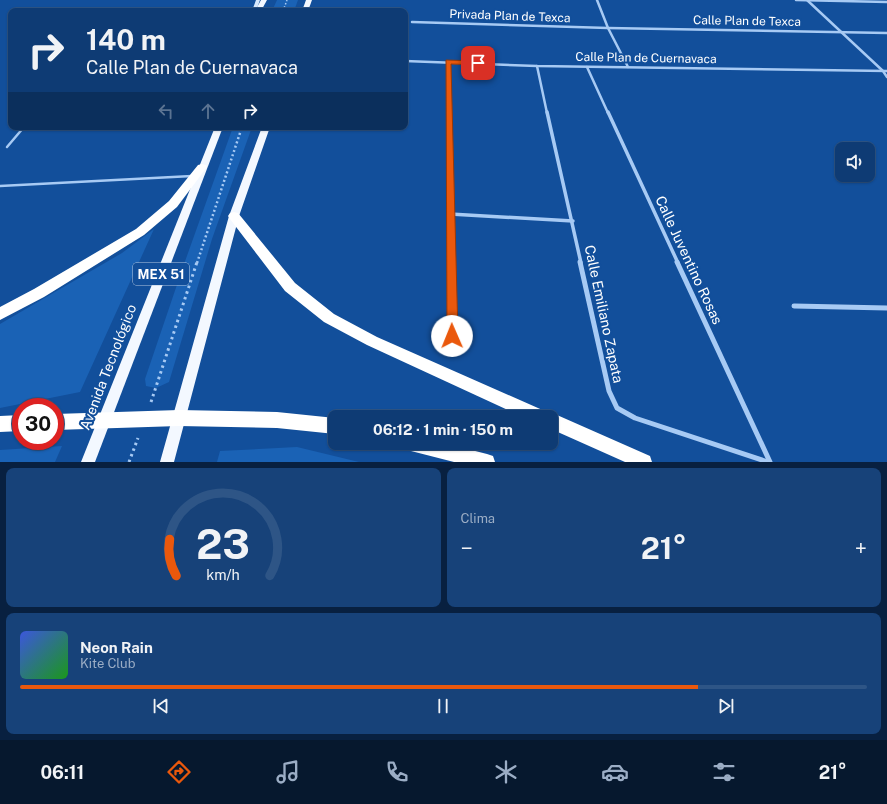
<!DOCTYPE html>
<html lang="es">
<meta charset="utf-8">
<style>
:root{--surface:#0e3b74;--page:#174279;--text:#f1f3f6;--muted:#9badc5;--line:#2e5586;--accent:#ea580c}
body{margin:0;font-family:"Public Sans",sans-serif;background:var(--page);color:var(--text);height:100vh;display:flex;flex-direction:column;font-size:15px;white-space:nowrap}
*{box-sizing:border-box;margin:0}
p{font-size:13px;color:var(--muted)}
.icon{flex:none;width:22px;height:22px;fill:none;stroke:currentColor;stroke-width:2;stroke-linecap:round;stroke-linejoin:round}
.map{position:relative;height:462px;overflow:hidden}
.details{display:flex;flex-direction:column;gap:6px;padding:6px;background:#082040;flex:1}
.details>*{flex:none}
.top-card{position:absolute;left:8px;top:8px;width:400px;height:122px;border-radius:8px;box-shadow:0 1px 3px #0004,0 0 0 1px var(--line);background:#0e3b74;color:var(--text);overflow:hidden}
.tools{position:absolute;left:835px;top:142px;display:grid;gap:8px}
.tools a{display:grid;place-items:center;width:40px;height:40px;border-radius:8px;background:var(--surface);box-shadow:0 1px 3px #0004,0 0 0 1px var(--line);font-size:20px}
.speed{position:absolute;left:12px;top:398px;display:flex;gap:8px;font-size:20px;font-weight:700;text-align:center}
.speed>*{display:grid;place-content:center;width:52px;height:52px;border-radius:50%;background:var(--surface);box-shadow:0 1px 3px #0004,0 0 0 1px var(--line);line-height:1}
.speed .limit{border:6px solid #d22;background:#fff;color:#111}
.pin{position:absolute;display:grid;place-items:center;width:34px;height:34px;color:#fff;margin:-17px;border-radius:8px;box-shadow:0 2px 6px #0006}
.me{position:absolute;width:44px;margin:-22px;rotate:359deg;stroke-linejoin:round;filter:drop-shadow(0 0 3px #0008)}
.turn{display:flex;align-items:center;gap:14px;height:84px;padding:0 12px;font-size:18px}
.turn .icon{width:52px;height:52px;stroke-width:2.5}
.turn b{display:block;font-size:28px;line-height:34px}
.lanes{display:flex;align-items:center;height:38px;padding:0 12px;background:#0003;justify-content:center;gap:20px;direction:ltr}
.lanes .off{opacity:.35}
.big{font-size:30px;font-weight:700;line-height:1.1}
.details .widget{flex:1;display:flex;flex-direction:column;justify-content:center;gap:6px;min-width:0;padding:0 14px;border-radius:8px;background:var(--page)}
.details .dial{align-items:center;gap:0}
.dial svg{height:104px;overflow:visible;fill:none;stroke:var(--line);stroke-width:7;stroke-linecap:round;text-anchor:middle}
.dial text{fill:var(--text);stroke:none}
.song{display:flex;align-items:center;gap:12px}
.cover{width:48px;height:48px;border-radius:6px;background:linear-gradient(135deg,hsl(230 70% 55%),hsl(120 70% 35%))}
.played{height:4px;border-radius:2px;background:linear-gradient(90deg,var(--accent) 80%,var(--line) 80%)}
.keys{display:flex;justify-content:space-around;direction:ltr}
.heat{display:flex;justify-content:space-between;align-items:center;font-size:22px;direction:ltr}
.details .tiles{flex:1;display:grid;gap:6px;grid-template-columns:1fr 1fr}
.widget:last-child{grid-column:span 2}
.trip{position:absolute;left:328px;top:410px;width:230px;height:40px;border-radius:8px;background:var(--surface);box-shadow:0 1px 3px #0004,0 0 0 1px var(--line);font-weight:700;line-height:40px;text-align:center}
.menu{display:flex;height:64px;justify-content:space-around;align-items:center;background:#06182e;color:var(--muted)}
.menu .icon{width:28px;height:28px}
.menu .on{color:var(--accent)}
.menu b{font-size:18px;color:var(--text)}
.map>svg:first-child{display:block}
.green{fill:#1a62b5}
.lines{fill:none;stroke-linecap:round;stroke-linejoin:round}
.path-far2{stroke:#a7caf4;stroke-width:1.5;stroke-dasharray:1.5 2;stroke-linecap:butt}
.path-far1{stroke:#a7caf4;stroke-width:2.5;stroke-dasharray:2 2.5;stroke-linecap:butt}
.path{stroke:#a7caf4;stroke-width:3;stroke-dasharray:2.5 3.5;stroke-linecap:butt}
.lane{stroke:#a7caf4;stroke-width:2.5}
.street-far2{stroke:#a7caf4;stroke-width:2.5}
.street-far1{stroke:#a7caf4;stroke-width:3.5}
.street{stroke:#a7caf4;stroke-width:5}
.secondary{fill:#d6e8fd;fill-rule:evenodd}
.primary{fill:#f3f8ff;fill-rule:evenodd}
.highway{fill:#fff;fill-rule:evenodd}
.route{fill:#ea580c;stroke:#983908}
.labels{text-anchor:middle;stroke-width:4;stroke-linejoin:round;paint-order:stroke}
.far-street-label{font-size:12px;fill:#fff;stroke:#124f9b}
.shield{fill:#124f9b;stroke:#b8cae1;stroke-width:1}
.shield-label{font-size:13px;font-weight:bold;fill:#fff}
.street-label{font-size:14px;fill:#fff;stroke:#124f9b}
</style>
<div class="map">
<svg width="887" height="462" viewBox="0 0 887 462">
<rect width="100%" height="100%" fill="#124f9b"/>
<g class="green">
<path d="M277,0H298L294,11H272Z"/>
<path d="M233,127H252L212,239L169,382L156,388L146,386L145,379L183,267Z"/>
<path d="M154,229L80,392L0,408V324L122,253Z"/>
<path d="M62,446L55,462H0V450Z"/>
<path d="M297,447L359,462H217L220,451Z"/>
</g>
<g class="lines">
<path class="path-far2" d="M283,11L287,0"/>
<path class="path-far1" d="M197,263L242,127"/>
<g class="path">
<path d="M151,402L197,262"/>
<path d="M129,462L138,438"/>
</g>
<g class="lane">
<path d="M136,127L218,128"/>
<path d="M7,147L24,127"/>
<path d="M0,186L192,176"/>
</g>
<g class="street-far2">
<path d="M597,0L608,28L628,67"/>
<path d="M796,0L887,2"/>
<path d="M807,0L883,71L887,77"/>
<path d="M412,22L608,28L887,33"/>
<path d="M405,61L537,66L887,71"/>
<path d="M448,62L449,113"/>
<path d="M537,66L547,113"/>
<path d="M587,67L608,113"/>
</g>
<g class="street-far1">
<path d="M449,112L451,263"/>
<path d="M547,112L581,263"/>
<path d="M608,112L678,263"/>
<path d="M450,214L573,221"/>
</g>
<g class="street">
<path d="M451,262L452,336"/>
<path d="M580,262L609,391L617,408L635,418L768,462"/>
<path d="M677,262L770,462"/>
<path d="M794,306L887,308"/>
</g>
<path class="secondary" d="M256,0H260L256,11H252Z"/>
<g class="primary">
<path d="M261,0H267L261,11H255Z"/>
<path d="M306,0H312L308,11H302Z"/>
<path d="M215,127H223L95,462H81Z"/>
<path d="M262,127H270L239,216L174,462H160L229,216Z"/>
</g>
<g class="highway">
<path d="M202,164L206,165L207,167L177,207L144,235L44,297L0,320V307L34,289L136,229L169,201L198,165Z"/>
<path d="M234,212L238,213L295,283L334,314L377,337L547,412L548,414L551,413L557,415L650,456L652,462H625L551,429V417H523L367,345L324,322L285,291L230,219L228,216L230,213Z"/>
<path d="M179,410L277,412L335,418V434L277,428L179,426L55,430V414Z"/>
<path d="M21,415V431L0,432V416Z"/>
<path d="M403,443H444L487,454L493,456L495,462H454L411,451L405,449Z"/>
</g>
</g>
<path class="route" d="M446,60L478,61L481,63L478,65L451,64L458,336L456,339L452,341L448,339L447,336Z"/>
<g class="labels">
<g class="far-street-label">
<text transform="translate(510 16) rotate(2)" y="4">Privada Plan de Texca</text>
<text transform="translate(747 21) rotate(1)" y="4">Calle Plan de Texca</text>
<text transform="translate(646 58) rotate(1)" y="4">Calle Plan de Cuernavaca</text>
</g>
<rect class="shield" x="133" y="263" width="56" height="22" rx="3"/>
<g class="shield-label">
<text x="161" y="279">MEX 51</text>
</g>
<g class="street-label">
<text transform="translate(689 260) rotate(65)" y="5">Calle Juventino Rosas</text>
<text transform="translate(604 314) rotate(78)" y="5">Calle Emiliano Zapata</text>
<text transform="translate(108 367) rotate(-69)" y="5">Avenida Tecnológico</text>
</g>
</g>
</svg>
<div class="tools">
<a><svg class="icon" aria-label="sound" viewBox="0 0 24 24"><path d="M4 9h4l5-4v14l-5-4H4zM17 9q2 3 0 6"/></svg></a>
</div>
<div class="speed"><div class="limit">30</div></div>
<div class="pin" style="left:478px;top:63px;background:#d93025"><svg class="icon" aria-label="arrive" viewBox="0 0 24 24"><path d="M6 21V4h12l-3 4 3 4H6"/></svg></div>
<svg class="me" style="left:452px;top:336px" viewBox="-20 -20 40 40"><circle r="19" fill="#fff"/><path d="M0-13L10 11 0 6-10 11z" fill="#ea580c"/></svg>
<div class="trip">06:12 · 1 min · 150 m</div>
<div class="top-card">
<div class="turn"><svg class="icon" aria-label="right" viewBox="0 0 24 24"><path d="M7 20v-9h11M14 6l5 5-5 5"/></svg><div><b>140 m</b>Calle Plan de Cuernavaca</div></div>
<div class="lanes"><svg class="icon off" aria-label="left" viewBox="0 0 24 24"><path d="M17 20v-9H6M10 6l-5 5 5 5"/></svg><svg class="icon off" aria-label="ahead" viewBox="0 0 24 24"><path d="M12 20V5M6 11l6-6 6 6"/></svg><svg class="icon" aria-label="right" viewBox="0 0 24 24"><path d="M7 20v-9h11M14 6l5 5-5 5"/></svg></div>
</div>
</div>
<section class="details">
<div class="tiles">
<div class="widget dial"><svg viewBox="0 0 100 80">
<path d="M14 69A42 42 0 1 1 86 69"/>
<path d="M14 69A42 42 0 0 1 9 41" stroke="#ea580c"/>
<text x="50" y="56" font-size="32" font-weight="700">23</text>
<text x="50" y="72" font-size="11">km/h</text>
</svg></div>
<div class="widget"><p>Clima</p>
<div class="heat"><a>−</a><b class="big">21°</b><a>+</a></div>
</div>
<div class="widget">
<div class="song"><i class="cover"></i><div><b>Neon Rain</b><p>Kite Club</p></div></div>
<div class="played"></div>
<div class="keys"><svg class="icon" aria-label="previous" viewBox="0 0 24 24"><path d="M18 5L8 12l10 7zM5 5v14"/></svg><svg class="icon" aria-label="pause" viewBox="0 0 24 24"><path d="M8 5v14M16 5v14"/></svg><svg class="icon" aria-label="next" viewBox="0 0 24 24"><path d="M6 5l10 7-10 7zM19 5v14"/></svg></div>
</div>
</div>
</section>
<nav class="menu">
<b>06:11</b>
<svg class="icon on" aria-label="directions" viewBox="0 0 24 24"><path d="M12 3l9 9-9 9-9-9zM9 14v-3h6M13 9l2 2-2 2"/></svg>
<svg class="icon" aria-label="music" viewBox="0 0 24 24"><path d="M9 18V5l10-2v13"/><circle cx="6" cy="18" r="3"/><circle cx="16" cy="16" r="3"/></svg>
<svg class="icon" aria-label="phone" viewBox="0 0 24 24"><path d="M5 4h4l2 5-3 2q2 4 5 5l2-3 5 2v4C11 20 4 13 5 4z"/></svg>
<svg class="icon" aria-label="climate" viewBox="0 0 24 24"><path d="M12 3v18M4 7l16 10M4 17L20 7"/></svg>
<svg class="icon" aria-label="car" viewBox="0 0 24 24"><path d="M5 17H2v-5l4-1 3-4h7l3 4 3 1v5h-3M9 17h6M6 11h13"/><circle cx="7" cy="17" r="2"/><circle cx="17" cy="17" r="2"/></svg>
<svg class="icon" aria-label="filters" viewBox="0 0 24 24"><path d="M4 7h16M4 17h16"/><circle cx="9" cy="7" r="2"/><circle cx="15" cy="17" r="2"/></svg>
<b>21°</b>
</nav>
